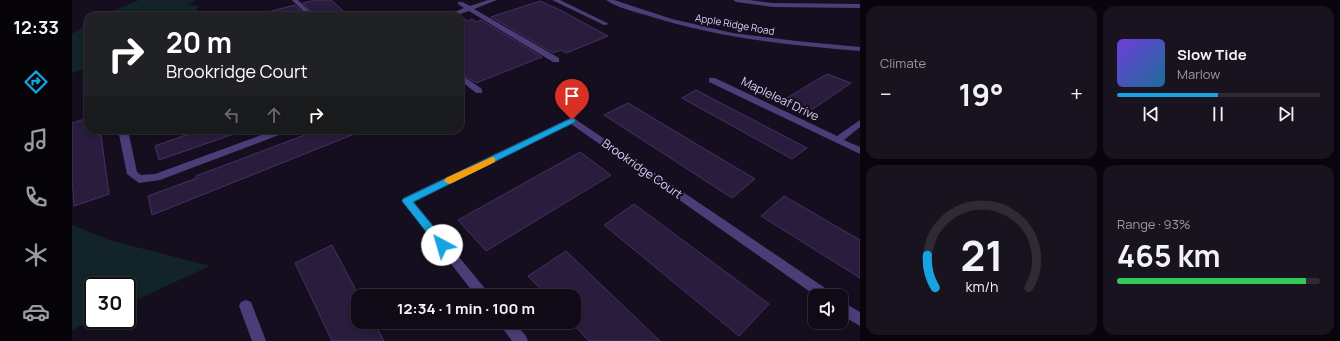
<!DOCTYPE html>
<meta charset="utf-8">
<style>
:root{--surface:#0f0a16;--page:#18131f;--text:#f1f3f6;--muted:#9b9aa1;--line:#2f2b35;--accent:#15a3e1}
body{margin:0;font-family:Manrope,sans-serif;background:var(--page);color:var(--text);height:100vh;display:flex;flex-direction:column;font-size:15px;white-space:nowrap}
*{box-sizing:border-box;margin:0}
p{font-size:13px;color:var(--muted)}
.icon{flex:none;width:22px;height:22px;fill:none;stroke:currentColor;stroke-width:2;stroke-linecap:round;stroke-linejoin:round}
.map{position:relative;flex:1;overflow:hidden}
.drawer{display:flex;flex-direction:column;gap:6px;padding:6px;background:#08060c;width:480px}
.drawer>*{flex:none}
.top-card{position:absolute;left:12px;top:12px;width:380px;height:122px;border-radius:12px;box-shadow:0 2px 6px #0003,0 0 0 1px var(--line);background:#202124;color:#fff;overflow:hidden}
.controls{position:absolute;left:736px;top:289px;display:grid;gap:8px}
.controls a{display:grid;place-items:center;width:40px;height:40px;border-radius:8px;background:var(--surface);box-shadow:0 2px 6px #0003,0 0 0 1px var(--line);font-size:20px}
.speed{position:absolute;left:12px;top:277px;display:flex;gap:8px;font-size:20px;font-weight:700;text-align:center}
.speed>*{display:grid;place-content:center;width:52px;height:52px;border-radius:50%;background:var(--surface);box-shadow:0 2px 6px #0003,0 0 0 1px var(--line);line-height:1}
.speed .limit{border:2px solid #111;border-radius:6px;background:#fff;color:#111}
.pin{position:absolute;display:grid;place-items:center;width:34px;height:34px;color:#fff;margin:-41px -17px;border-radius:50% 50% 50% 0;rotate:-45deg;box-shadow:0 0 4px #0007}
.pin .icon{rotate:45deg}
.me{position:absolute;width:44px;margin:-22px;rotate:321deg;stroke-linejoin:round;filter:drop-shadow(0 0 3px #0008)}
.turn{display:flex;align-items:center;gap:14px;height:84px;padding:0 16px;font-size:18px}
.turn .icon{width:52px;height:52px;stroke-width:2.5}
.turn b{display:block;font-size:28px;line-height:34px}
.lanes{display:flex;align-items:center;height:38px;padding:0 16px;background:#0003;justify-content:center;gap:20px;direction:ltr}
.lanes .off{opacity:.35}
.big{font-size:30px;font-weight:700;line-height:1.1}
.drawer .widget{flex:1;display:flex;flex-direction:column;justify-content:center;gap:6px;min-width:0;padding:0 14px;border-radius:12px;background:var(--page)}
.drawer .dial{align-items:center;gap:0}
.dial svg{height:104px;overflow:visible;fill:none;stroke:var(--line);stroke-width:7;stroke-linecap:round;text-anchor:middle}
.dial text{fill:var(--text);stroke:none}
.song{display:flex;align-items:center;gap:12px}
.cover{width:48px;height:48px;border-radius:6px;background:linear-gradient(135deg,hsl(260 70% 55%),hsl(200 70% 35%))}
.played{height:4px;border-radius:2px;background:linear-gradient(90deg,var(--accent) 50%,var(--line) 50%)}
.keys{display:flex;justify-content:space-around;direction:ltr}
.heat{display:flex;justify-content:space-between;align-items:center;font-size:22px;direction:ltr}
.charge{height:6px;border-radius:3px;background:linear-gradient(90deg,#34c759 93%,var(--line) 0)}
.drawer .tiles{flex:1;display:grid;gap:6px;grid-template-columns:repeat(2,1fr)}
.trip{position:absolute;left:279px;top:289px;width:230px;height:40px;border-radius:12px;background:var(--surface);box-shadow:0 2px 6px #0003,0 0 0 1px var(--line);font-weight:700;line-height:40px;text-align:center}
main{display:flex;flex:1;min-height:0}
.tabs{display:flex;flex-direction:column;width:72px;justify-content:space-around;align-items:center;background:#060409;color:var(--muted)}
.tabs .icon{width:28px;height:28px}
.tabs .current{color:var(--accent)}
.tabs b{font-size:18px;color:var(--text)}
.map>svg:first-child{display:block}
.green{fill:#122427}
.building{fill:#291c3d;stroke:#463067}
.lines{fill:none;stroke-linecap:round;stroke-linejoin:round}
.minor{fill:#4c3d79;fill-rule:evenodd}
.route{fill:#15a3e1;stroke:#0e6a92}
.slow{fill:#f59e0b}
.labels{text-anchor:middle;stroke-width:4;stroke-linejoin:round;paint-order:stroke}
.far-street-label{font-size:10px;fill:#ddd0fb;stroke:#140e1e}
.street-label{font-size:12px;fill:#ddd0fb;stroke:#140e1e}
</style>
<main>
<nav class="tabs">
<b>12:33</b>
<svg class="icon current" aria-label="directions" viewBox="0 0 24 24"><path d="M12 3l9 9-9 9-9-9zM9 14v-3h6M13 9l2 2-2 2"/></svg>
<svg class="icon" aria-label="music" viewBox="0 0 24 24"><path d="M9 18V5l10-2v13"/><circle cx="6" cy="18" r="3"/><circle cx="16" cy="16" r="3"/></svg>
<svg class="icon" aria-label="phone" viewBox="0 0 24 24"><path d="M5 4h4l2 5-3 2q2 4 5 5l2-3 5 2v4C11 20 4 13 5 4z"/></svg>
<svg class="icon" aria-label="climate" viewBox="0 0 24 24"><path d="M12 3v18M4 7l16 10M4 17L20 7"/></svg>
<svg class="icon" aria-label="car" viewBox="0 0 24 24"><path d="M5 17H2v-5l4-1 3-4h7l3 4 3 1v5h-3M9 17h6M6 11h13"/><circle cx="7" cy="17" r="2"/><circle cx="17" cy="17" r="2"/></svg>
</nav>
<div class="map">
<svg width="788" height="341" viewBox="0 0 788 341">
<rect width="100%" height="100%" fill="#140e1e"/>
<g class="green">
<path d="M67,0H124L115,5L127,6L121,16H29Z"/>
<path d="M16,24V68L0,73V34Z"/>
<path d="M0,225L37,240L138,266L55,304V286H21V320L0,330Z"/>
</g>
<g class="building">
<path d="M243,0H259L277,16H244L231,3Z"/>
<path d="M468,1L488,10L536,36L494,53L489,50L481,53L419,17Z"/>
<path d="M223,5L234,16H200L199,11Z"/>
<path d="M388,16L396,21L400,19L404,22L409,20L470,57L404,83L388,73Z"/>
<path d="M755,74L779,83L738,111L713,99Z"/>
<path d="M624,90L735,148L720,159L610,98Z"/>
<path d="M556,103L683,179L660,198L532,115Z"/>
<path d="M16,118V130H26L27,136L29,135L37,194L2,206L0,177V123Z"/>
<path d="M128,130H164L165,133L87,160L83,146Z"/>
<path d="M246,130L290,131L80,215L76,196L125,178L124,176Z"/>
<path d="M508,152L539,175L414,251L386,220Z"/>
<path d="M712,196L788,240V278L689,216Z"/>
<path d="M562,204L697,304L667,336L532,225Z"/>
<path d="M260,245L287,296L286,322H302L312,341H260L223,263Z"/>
<path d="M494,251L588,341H517L499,322H502V296H475L456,276Z"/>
</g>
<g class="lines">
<g class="minor">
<path d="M220,0H226L243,16H236Z"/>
<path d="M416,0H425L402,9L487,58V62H481L397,11L382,16H373L392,8L386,4V2H390L398,6Z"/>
<path d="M480,0H488L537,24L532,25Z"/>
<path d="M534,0H542L600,19L661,33L724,41L788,47V51C716,45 646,38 577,16C564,12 545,8 534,0Z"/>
<path d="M661,0H677L701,3L788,4V8L701,7L664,2Z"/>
<path d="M388,74L410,89V93H404L388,80Z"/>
<path d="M637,78H643L765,136L788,120V127L772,140L788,147V154L637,82Z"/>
<path d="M500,117L759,292L761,296H744L499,124L342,202L419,296H404L330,201L331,198Z"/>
<path d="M46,130H56L65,172L69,175L83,174L203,130H217L215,132L88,180L67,183L55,174Z"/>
<path d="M174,300L179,302L194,341H180L167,306L169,302Z"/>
<path d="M769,301L788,312V326L769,315Z"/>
<path d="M426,322H442L454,336L456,341H440Z"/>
</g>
</g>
<path class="route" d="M500,118L503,119V122L341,202L374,242L376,245L374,248H367L330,201L331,199Z"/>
<path class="slow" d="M420,157L423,158V162L380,183L377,184L372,181L374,178Z"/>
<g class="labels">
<g class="far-street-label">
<text transform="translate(663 24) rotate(10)" y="4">Apple Ridge Road</text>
</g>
<g class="street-label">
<text transform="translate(708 99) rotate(26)" y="4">Mapleleaf Drive</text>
<text transform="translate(570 169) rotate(35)" y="4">Brookridge Court</text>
</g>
</g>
</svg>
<div class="controls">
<a><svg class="icon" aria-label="sound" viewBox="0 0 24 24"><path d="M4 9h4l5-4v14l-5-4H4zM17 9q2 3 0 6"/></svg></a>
</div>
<div class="speed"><div class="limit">30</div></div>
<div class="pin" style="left:500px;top:120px;background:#d93025"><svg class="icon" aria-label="arrive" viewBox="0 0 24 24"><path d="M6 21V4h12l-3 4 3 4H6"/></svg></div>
<svg class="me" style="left:370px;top:245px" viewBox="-20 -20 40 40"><circle r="19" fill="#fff"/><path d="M0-13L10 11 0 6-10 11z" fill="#15a3e1"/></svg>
<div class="trip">12:34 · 1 min · 100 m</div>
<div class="top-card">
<div class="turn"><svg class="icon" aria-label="right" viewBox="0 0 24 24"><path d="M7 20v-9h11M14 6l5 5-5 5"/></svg><div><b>20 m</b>Brookridge Court</div></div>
<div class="lanes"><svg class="icon off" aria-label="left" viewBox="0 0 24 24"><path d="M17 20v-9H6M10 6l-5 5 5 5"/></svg><svg class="icon off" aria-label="ahead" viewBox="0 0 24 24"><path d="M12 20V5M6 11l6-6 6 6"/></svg><svg class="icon" aria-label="right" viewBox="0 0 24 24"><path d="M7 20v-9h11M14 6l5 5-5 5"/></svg></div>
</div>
</div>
<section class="drawer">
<div class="tiles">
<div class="widget"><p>Climate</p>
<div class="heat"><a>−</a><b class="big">19°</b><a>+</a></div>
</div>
<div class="widget">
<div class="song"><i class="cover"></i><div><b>Slow Tide</b><p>Marlow</p></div></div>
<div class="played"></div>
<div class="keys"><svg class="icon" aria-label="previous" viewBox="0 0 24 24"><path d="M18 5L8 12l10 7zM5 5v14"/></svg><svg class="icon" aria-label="pause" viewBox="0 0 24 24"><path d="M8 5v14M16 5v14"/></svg><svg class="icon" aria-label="next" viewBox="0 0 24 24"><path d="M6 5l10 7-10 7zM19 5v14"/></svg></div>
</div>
<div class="widget dial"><svg viewBox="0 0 100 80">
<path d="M14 69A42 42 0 1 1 86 69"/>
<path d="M14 69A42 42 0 0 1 8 44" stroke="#15a3e1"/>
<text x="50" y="56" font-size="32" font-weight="700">21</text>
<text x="50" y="72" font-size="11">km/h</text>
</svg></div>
<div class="widget"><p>Range · 93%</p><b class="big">465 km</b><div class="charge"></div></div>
</div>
</section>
</main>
